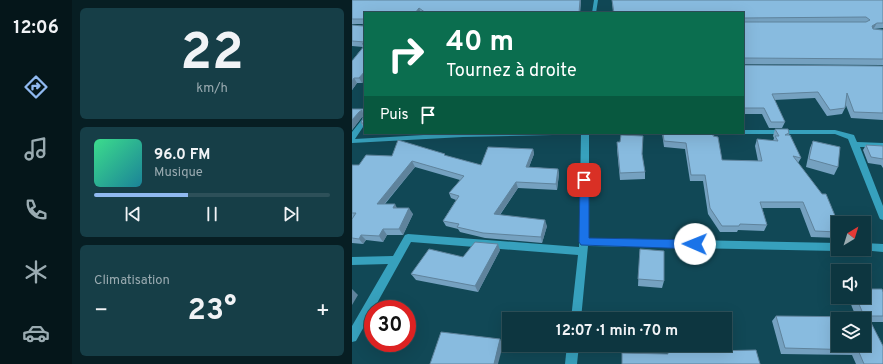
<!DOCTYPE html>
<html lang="fr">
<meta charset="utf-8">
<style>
:root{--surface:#0d3640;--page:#163e47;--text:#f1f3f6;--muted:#9aabb1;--line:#2d5059;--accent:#90b9f0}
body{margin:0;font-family:Overpass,sans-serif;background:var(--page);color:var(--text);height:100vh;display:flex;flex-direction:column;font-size:15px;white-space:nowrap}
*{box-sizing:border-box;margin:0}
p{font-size:13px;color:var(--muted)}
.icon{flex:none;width:22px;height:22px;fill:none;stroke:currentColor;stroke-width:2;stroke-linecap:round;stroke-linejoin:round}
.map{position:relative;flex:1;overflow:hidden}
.side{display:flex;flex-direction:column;gap:8px;padding:8px;background:#071e23;width:280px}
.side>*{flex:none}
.top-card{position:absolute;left:12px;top:12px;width:380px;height:122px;border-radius:0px;box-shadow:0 4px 16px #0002,0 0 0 1px var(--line);background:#0b6e4f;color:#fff;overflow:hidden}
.needle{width:26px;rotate:38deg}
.controls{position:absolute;left:479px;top:216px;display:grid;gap:8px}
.controls a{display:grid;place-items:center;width:40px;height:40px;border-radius:0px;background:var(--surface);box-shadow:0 4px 16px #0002,0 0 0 1px var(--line);font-size:20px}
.speed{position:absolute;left:12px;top:300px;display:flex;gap:8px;font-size:20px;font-weight:700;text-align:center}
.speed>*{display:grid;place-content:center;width:52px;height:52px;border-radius:50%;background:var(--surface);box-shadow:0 4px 16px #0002,0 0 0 1px var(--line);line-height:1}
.speed .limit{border:6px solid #d22;background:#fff;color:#111}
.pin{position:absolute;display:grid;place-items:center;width:34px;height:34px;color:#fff;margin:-17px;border-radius:8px;box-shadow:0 2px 6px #0006}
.me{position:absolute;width:44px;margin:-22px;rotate:271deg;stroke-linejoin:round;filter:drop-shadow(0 0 3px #0008)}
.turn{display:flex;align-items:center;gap:14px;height:84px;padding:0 16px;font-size:18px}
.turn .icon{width:52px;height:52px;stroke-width:2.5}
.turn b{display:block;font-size:28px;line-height:34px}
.then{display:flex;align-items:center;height:38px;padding:0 16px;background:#0003;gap:8px;font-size:15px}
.big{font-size:30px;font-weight:700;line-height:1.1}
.side .widget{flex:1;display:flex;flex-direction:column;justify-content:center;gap:6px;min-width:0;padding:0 14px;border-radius:6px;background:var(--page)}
.side .dial{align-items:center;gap:0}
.dial b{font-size:52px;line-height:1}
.song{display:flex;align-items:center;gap:12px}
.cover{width:48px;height:48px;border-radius:6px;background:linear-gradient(135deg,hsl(150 70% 55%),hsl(190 70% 35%))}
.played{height:4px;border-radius:2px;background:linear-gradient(90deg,var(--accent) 40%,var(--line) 40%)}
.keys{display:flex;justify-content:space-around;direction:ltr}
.heat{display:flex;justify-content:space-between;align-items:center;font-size:22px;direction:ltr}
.trip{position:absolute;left:150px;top:312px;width:230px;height:40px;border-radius:0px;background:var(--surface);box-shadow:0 4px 16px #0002,0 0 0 1px var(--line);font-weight:700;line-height:40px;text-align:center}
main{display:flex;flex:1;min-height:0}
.tabs{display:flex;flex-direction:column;width:72px;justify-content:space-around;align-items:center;background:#05161a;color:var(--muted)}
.tabs .icon{width:28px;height:28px}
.tabs .current{color:var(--accent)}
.tabs b{font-size:18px;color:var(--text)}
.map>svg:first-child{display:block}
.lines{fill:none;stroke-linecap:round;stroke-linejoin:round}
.minor{fill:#37a1bd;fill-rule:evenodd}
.wall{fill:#75a1c0}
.shaded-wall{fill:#5f839c}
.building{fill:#88bbdf;stroke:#5f839c;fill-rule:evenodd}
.route{fill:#1a73e8;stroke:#114b97}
</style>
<main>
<nav class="tabs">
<b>12:06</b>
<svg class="icon current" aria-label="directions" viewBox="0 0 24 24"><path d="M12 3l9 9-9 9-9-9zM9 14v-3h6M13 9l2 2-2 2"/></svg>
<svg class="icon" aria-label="music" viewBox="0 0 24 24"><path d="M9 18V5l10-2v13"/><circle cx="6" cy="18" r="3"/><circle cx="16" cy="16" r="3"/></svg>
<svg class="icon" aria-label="phone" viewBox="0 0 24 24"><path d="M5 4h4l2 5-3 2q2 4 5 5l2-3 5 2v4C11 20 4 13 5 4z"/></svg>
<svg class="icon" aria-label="climate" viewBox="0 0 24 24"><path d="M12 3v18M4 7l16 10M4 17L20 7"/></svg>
<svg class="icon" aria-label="car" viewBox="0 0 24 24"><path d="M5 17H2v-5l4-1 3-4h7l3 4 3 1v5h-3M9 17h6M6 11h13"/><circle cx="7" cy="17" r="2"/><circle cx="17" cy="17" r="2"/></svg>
</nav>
<section class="side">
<div class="widget dial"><b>22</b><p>km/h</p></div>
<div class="widget">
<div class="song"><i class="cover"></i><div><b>96.0 FM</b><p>Musique</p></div></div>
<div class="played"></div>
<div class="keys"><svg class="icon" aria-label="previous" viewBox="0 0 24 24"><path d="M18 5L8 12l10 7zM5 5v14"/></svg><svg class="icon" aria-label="pause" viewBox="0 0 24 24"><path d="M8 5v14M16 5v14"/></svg><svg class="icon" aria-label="next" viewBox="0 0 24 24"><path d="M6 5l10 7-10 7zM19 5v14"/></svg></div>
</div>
<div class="widget"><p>Climatisation</p>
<div class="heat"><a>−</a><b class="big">23°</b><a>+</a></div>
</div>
</section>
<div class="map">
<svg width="531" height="364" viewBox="0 0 531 364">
<rect width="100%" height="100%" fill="#114856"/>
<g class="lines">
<g class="minor">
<path d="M242,0H246L244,13H240Z"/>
<path d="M13,117V124L3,139L106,133H205L201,135L111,137L0,143V132L11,118Z"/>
<path d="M391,130H483L502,135L505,142L531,143V147H508L531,206V220L528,219L527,217L496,139L483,134H389L391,133Z"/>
<path d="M229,133H237V238L486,243V249H490L486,251L236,246L229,319H219L226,255L59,242L4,341L0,342V326L36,264L0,265V257L41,256L53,235L56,234L227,247Z"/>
<path d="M512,243L531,244V252L509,250L512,249Z"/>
<path d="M215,345H227L225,364H213Z"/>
</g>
</g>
<g class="wall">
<path d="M0,0H229L228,13H13V80L10,83H5L0,90V61L11,47L0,46V25L11,26V24H0Z"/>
<path d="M260,0H531V28L522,29L531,30V65L391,64L392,65L531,66V120L499,118L493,103V108L490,114L475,116L463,98L422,100L433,122L430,128H417L410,114H391V13H261Z"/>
<path d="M0,109H13V128H12L9,123L11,118V117H10L0,130Z"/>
<path d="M423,129L437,133V135L449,158L446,163L486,223V238L459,237L448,208H410L415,225L412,231L386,230L385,232H368L356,214L351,181H338L333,149L312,147L310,133H361L370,160L406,161L403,146L405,139L421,141L422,138L421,136Z"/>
<path d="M461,141L486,167L482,175L454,167L458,148Z"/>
<path d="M265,142L290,154L293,172V179L268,180L265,149Z"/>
<path d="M514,145L531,146V168L529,165L516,163L511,150Z"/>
<path d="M181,149L182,154L177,167L206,169L207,174L205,190L166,188L148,215L195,226L190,243L133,238L108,232L106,229L94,226L91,221L104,200L99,198L97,193L108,180L63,167L33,204L61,214L51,235H35L31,242L14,240L11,244L0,243V219L1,218H0V165H7L40,156H94L129,165Z"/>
<path d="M288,249L312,281L310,288L286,286Z"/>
<path d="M148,250L126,292L64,280L59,274L111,257Z"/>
<path d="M531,292V322H518L531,364H504L500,355L429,354L420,321L424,316L504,317L496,297H512Z"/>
</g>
<g class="shaded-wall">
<path d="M228,0H229L228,13H227Z"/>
<path d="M67,8L69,13H63Z"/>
<path d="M525,23L522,28L518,32L520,26Z"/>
<path d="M13,71V80L10,83L7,78Z"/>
<path d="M2,78L5,83L0,90V81Z"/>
<path d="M10,110L13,116L10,117L0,130V120L7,112Z"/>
<path d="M181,149L182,154L175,172L174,167Z"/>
<path d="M60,161L63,167L28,209L25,204Z"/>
<path d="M206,169L207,174L205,190L204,184Z"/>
<path d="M164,182L166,188L144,220L142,214Z"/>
<path d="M43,204L46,210L41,208Z"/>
<path d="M57,208L61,214L51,235L47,229Z"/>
<path d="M193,220L195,226L190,243L189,237Z"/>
<path d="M31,229L35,235L31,242L27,236Z"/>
<path d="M9,235L14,240L11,244L7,239Z"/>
<path d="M146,244L148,250L126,292L123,286Z"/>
<path d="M0,289L6,295L0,305Z"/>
<path d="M148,339L151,345L146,364H142Z"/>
</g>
<g class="building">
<path d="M0,0H228L227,13H74L67,8L63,13H13V44H10L13,42L0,41V25L11,26L12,20L11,19H0Z"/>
<path d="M260,0H531V23H525L520,26L521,29L531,30V59L392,58L391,63V13H262ZM514,17L518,20L514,22H392L391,18Z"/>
<path d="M13,45V71L7,78H2L0,81V61Z"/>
<path d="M391,63L392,65L531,66V113L502,112L495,93L493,108L478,110L466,92L420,94L433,122H419L412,108H391Z"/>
<path d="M0,109H13V123H9L11,118L10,110L7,112L0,120Z"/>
<path d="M423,129H436L437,133L433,135H438L449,158L441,156L470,194H474L486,223V232L463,231L451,202H408L415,225L388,224L387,226H370L358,208L353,175H339L334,143L312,141L311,133H361V136L366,137L370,160L410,161L405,139L426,141L423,136H427Z"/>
<path d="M269,135L291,136L290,154L293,172L268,173L265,142H268Z"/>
<path d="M46,140L93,154L92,155L129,165L136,147L181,149L174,167L206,169L204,184L164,182L142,214L193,220L189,237L131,233L105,227L107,224L91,221L107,196L97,193L112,176L60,161L25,204H43L41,208H57L47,229H31L27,236L9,235L7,239L0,238V219L4,213H0V165H7L14,155L40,156Z"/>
<path d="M461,141L488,147L486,167L457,159Z"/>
<path d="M514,145L531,146V159L519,157Z"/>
<path d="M123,242L146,244L123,286L59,274L77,249L111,257Z"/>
<path d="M288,249L312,251V281L286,279Z"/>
<path d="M512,289H530L531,292V316H512L504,297H512Z"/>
<path d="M424,316L516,317L531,346V364H512L506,350L433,348ZM486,319H512V345H486Z"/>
<path d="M89,332L148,339L142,364H78Z"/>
<path d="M404,350L408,364H270V353L316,354V352Z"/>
</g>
<path class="route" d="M232,177L237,180V238L343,240L347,241L348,244L347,247L343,249L229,245L227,242L228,180Z"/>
</svg>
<div class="controls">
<a><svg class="needle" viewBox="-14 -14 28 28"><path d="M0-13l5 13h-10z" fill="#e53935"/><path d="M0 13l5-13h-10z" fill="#9aabb1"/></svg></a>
<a><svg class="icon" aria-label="sound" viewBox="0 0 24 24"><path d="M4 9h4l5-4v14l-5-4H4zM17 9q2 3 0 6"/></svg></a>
<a><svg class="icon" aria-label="layers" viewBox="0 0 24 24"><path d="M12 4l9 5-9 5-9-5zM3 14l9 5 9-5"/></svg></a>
</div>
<div class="speed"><div class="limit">30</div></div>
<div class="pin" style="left:232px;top:180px;background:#d93025"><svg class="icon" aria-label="arrive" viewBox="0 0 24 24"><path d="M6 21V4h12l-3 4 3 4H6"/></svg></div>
<svg class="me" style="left:343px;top:244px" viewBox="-20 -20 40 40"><circle r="19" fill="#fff"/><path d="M0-13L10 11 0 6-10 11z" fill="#1a73e8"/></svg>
<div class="trip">12:07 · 1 min · 70 m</div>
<div class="top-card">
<div class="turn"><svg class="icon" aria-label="right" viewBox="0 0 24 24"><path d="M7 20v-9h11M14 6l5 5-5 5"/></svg><div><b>40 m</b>Tournez à droite</div></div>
<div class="then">Puis<svg class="icon" aria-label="arrive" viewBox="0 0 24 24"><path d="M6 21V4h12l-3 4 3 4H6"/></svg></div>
</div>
</div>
</main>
